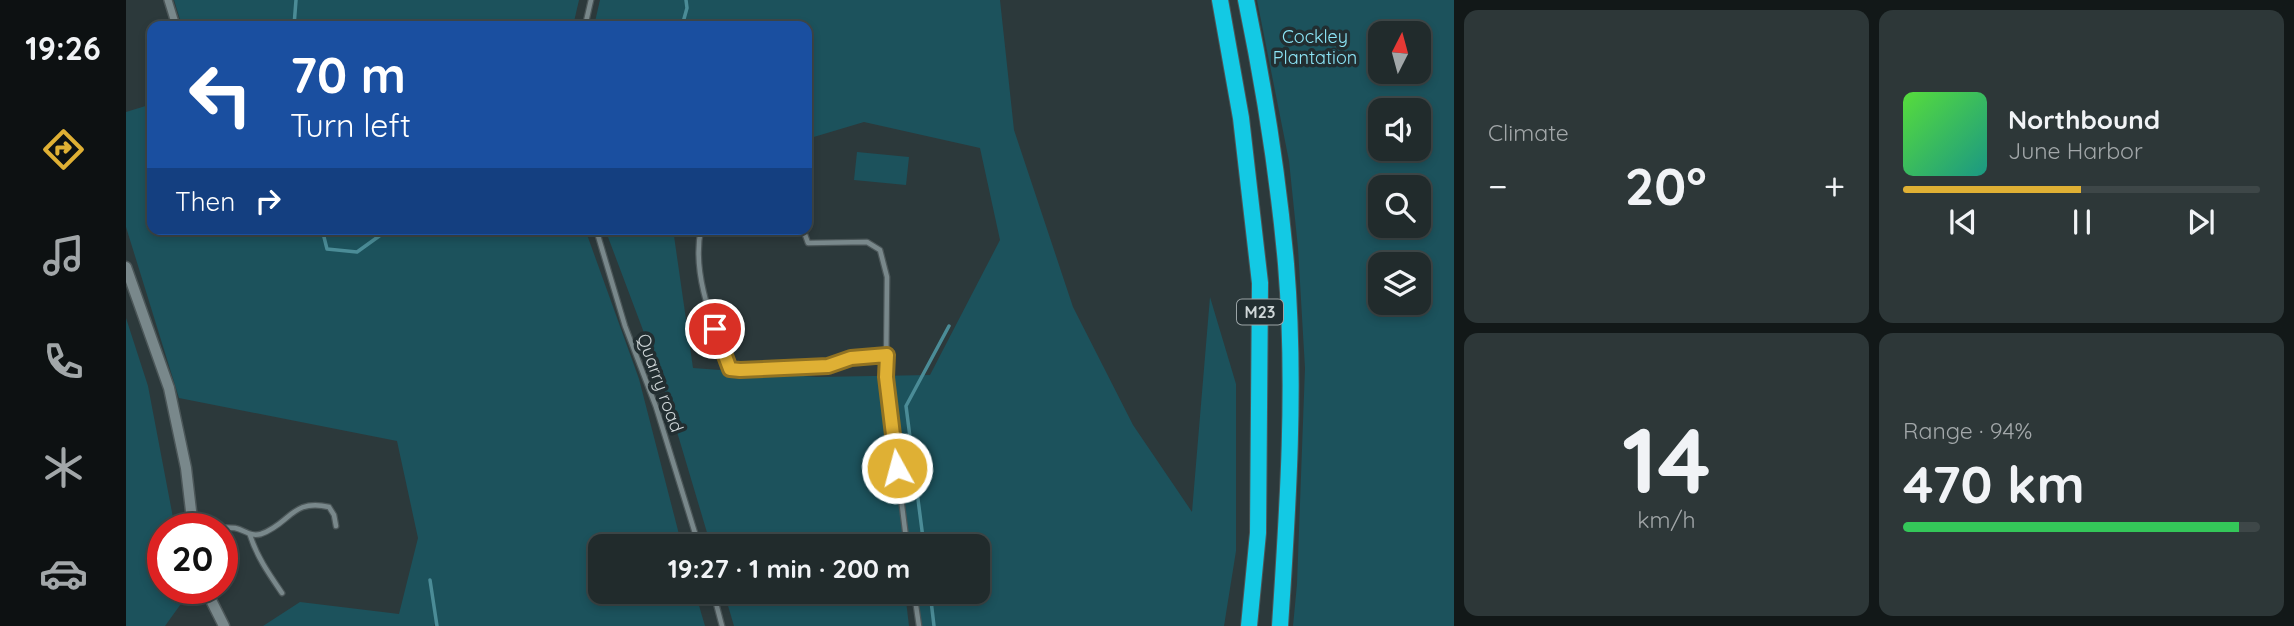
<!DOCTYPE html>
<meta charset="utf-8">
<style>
:root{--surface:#212b2c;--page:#2d3738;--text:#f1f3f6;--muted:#a2a7a9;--line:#3e4748;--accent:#dfb034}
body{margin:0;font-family:Quicksand,sans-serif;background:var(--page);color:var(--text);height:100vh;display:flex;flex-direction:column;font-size:26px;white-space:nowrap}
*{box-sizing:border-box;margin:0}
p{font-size:23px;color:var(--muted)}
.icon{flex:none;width:38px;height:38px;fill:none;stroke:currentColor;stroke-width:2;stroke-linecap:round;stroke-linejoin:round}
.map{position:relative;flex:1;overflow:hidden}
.sheet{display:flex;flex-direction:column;gap:10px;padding:10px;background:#121818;width:840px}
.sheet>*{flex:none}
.hud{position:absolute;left:21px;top:21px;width:665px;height:214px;border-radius:14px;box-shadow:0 4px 10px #0003,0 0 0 2px var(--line);background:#1a4fa0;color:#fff;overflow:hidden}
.needle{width:46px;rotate:6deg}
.controls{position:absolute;left:1242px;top:21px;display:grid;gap:14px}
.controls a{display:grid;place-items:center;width:63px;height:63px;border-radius:14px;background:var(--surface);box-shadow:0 4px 10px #0003,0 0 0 2px var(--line);font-size:35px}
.speed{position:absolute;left:21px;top:513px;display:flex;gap:14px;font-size:35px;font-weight:700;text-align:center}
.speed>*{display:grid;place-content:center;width:91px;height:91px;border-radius:50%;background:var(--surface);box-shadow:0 4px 10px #0003,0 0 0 2px var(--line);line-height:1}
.speed .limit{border:10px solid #d22;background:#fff;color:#111}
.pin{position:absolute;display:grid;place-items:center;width:60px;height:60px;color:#fff;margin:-30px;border:4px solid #fff;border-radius:50%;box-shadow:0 2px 7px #0007}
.me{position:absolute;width:77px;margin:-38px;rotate:353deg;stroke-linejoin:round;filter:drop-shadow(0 0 5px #0008)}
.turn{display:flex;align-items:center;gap:24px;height:147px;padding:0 28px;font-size:32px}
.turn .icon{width:91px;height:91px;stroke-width:2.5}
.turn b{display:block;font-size:49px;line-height:60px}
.then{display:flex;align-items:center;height:66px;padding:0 28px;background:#0003;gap:14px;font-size:26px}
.big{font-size:52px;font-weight:700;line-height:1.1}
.sheet .widget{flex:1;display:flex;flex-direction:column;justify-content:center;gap:10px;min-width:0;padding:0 24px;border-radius:14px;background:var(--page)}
.sheet .dial{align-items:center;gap:0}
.dial b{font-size:91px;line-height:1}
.song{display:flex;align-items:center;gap:21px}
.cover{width:84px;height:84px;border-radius:10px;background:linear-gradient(135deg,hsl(110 70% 55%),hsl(170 70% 35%))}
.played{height:7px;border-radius:4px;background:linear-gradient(90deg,var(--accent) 50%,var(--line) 50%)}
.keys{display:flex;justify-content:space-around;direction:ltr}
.heat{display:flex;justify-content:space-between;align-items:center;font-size:38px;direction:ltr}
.charge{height:10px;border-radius:5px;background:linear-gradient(90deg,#34c759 94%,var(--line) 0)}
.sheet .tiles{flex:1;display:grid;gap:10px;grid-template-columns:repeat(2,1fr)}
.trip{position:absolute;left:462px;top:534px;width:402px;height:70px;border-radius:14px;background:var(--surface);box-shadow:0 4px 10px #0003,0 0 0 2px var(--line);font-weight:700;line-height:70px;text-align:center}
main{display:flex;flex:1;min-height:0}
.dock{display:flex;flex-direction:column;width:126px;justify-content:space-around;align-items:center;background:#0d1112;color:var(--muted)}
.dock .icon{width:49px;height:49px}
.dock .active{color:var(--accent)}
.dock b{font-size:32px;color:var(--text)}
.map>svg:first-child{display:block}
.green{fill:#1c525c;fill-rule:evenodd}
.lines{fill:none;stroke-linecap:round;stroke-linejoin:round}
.stream{stroke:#4b8c97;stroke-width:3.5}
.service-casing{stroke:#4c5759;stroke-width:7}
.minor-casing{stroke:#4c5759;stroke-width:10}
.tertiary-casing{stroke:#4c5759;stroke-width:13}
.motorway-casing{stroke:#4c5759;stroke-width:18}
.service{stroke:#79888b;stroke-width:4.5}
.minor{stroke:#79888b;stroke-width:7}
.tertiary{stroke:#79888b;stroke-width:10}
.motorway{stroke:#13c9e4;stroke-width:16}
.route-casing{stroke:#917222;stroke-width:18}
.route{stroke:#dfb034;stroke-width:12}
.labels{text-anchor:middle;stroke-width:7;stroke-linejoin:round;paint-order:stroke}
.shield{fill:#222e31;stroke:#9ba4a6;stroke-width:2}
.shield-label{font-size:16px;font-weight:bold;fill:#cfd6d8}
.park-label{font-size:18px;fill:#8de6f8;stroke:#222e31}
.street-label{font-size:18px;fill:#cfd6d8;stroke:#222e31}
</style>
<main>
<nav class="dock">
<b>19:26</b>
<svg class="icon active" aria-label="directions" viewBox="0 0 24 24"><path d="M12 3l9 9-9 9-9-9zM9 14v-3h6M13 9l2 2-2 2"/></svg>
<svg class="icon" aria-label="music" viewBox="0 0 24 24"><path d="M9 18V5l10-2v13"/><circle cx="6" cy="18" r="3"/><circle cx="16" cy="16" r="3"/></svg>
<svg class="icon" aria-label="phone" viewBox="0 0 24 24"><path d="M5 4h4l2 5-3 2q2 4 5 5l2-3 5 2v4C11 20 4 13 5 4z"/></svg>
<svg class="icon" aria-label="climate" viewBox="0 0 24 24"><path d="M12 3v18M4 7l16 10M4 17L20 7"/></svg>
<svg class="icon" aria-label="car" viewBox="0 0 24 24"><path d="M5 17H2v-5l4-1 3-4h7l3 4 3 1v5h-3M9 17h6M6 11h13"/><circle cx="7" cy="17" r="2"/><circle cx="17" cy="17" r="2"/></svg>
</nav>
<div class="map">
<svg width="1328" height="626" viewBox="0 0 1328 626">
<rect width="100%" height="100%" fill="#2c393b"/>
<g class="green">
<path d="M48,0H453L447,26H56Z"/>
<path d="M474,0H874L888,130L947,307L1007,425L1066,512L1084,297L1110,384V551L1098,626H796L790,592H852V546H585L535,378L479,229H547L567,368L691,377L804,375L874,240L854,148L738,122L681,139V26H468Z"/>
<path d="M1131,0H1328V626H1167L1171,584L1179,368L1172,248L1163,161ZM1255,33H1293V72H1255ZM1293,110V149H1255V110ZM1293,187V226H1255V187ZM1255,264H1293V303H1255Z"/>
<path d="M26,104V229H459L513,379L556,546H474V592H569L579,626H309V624L308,626H137L174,602L273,614L292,538L271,441L53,398L0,227V112Z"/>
<path d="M731,152L783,157L780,185L728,180Z"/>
<path d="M0,318L22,386L49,528H37V588H60L62,594L39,626H0Z"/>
<path d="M598,592H779L783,626H608Z"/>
</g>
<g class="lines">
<g class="stream">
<path d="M168,26L170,0"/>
<path d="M556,26L561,8L560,0"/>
<path d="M196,229L201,249L231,252L263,229"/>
<path d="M798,546L780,406L823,326"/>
<path d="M304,580L311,626"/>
<path d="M804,592L808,626"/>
</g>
<g class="service-casing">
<g id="service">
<path d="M459,26L465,0"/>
<path d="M470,229L499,326L530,407L573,546"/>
<path d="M575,229C565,275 588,326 604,369L614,370L702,366L725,357L761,355"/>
<path d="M677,229L682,243L741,242L754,250L761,277L760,377L781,546"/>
<path d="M81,528C90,528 100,527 109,528C119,530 124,537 135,534C164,524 166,498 203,507L208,515L210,526"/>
<path d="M124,535C131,557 143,574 156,593"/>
<path d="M587,592L596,626"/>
<path d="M788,592L793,626"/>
</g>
</g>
<g class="minor-casing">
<path id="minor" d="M42,0L50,26"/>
</g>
<g class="tertiary-casing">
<g id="tertiary">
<path d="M0,267L43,388L60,468L67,528"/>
<path d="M79,588L98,626"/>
</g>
</g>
<g class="motorway-casing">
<g id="motorway">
<path d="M1094,0L1115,118L1134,283L1132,533L1123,626"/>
<path d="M1120,0C1138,87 1152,175 1160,264C1170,384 1162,506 1154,626"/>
</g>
</g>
<use href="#service" class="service"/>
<use href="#minor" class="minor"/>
<use href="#tertiary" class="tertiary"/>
<use href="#motorway" class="motorway"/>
</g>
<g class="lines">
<g class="route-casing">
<path id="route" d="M589,329L604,369L614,370L702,366L725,358L761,355L760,377L771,468"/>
</g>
<use href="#route" class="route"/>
</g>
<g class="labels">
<rect class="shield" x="1111" y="299.5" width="46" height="25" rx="5"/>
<g class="shield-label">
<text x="1134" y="318">M23</text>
</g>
<g class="park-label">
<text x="1189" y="43">Cockley<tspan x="1189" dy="21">Plantation</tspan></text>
</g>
<g class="street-label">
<text transform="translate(534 383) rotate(70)" y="6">Quarry road</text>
</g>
</g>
</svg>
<div class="controls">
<a><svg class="needle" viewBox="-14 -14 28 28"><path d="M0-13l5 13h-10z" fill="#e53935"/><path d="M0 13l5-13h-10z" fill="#a2a7a9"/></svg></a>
<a><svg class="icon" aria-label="sound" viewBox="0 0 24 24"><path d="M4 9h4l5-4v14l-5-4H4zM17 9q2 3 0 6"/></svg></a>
<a><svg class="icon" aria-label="search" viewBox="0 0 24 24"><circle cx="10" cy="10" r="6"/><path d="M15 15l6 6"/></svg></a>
<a><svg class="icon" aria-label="layers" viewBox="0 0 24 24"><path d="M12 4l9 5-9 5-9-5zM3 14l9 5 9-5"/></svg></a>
</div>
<div class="speed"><div class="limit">20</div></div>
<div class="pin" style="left:589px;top:329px;background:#d93025"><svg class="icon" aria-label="arrive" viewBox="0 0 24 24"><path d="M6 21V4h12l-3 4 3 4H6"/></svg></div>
<svg class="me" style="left:771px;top:468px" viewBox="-20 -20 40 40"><circle r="17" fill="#dfb034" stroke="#fff" stroke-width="3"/><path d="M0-11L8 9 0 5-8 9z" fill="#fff"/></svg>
<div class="trip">19:27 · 1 min · 200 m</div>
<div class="hud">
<div class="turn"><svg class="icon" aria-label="left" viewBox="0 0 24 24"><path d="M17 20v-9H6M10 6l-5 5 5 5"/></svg><div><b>70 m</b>Turn left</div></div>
<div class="then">Then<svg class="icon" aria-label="right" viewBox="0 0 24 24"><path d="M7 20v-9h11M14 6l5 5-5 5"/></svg></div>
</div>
</div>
<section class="sheet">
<div class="tiles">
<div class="widget"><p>Climate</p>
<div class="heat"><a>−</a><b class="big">20°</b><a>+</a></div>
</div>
<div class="widget">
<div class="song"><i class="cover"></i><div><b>Northbound</b><p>June Harbor</p></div></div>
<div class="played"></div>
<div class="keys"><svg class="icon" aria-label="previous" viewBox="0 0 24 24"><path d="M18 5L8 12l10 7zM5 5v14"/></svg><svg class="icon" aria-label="pause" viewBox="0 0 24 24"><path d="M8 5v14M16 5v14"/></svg><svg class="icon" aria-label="next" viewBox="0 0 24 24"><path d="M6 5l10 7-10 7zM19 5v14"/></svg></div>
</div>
<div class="widget dial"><b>14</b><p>km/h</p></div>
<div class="widget"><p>Range · 94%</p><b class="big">470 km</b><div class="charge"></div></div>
</div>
</section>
</main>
